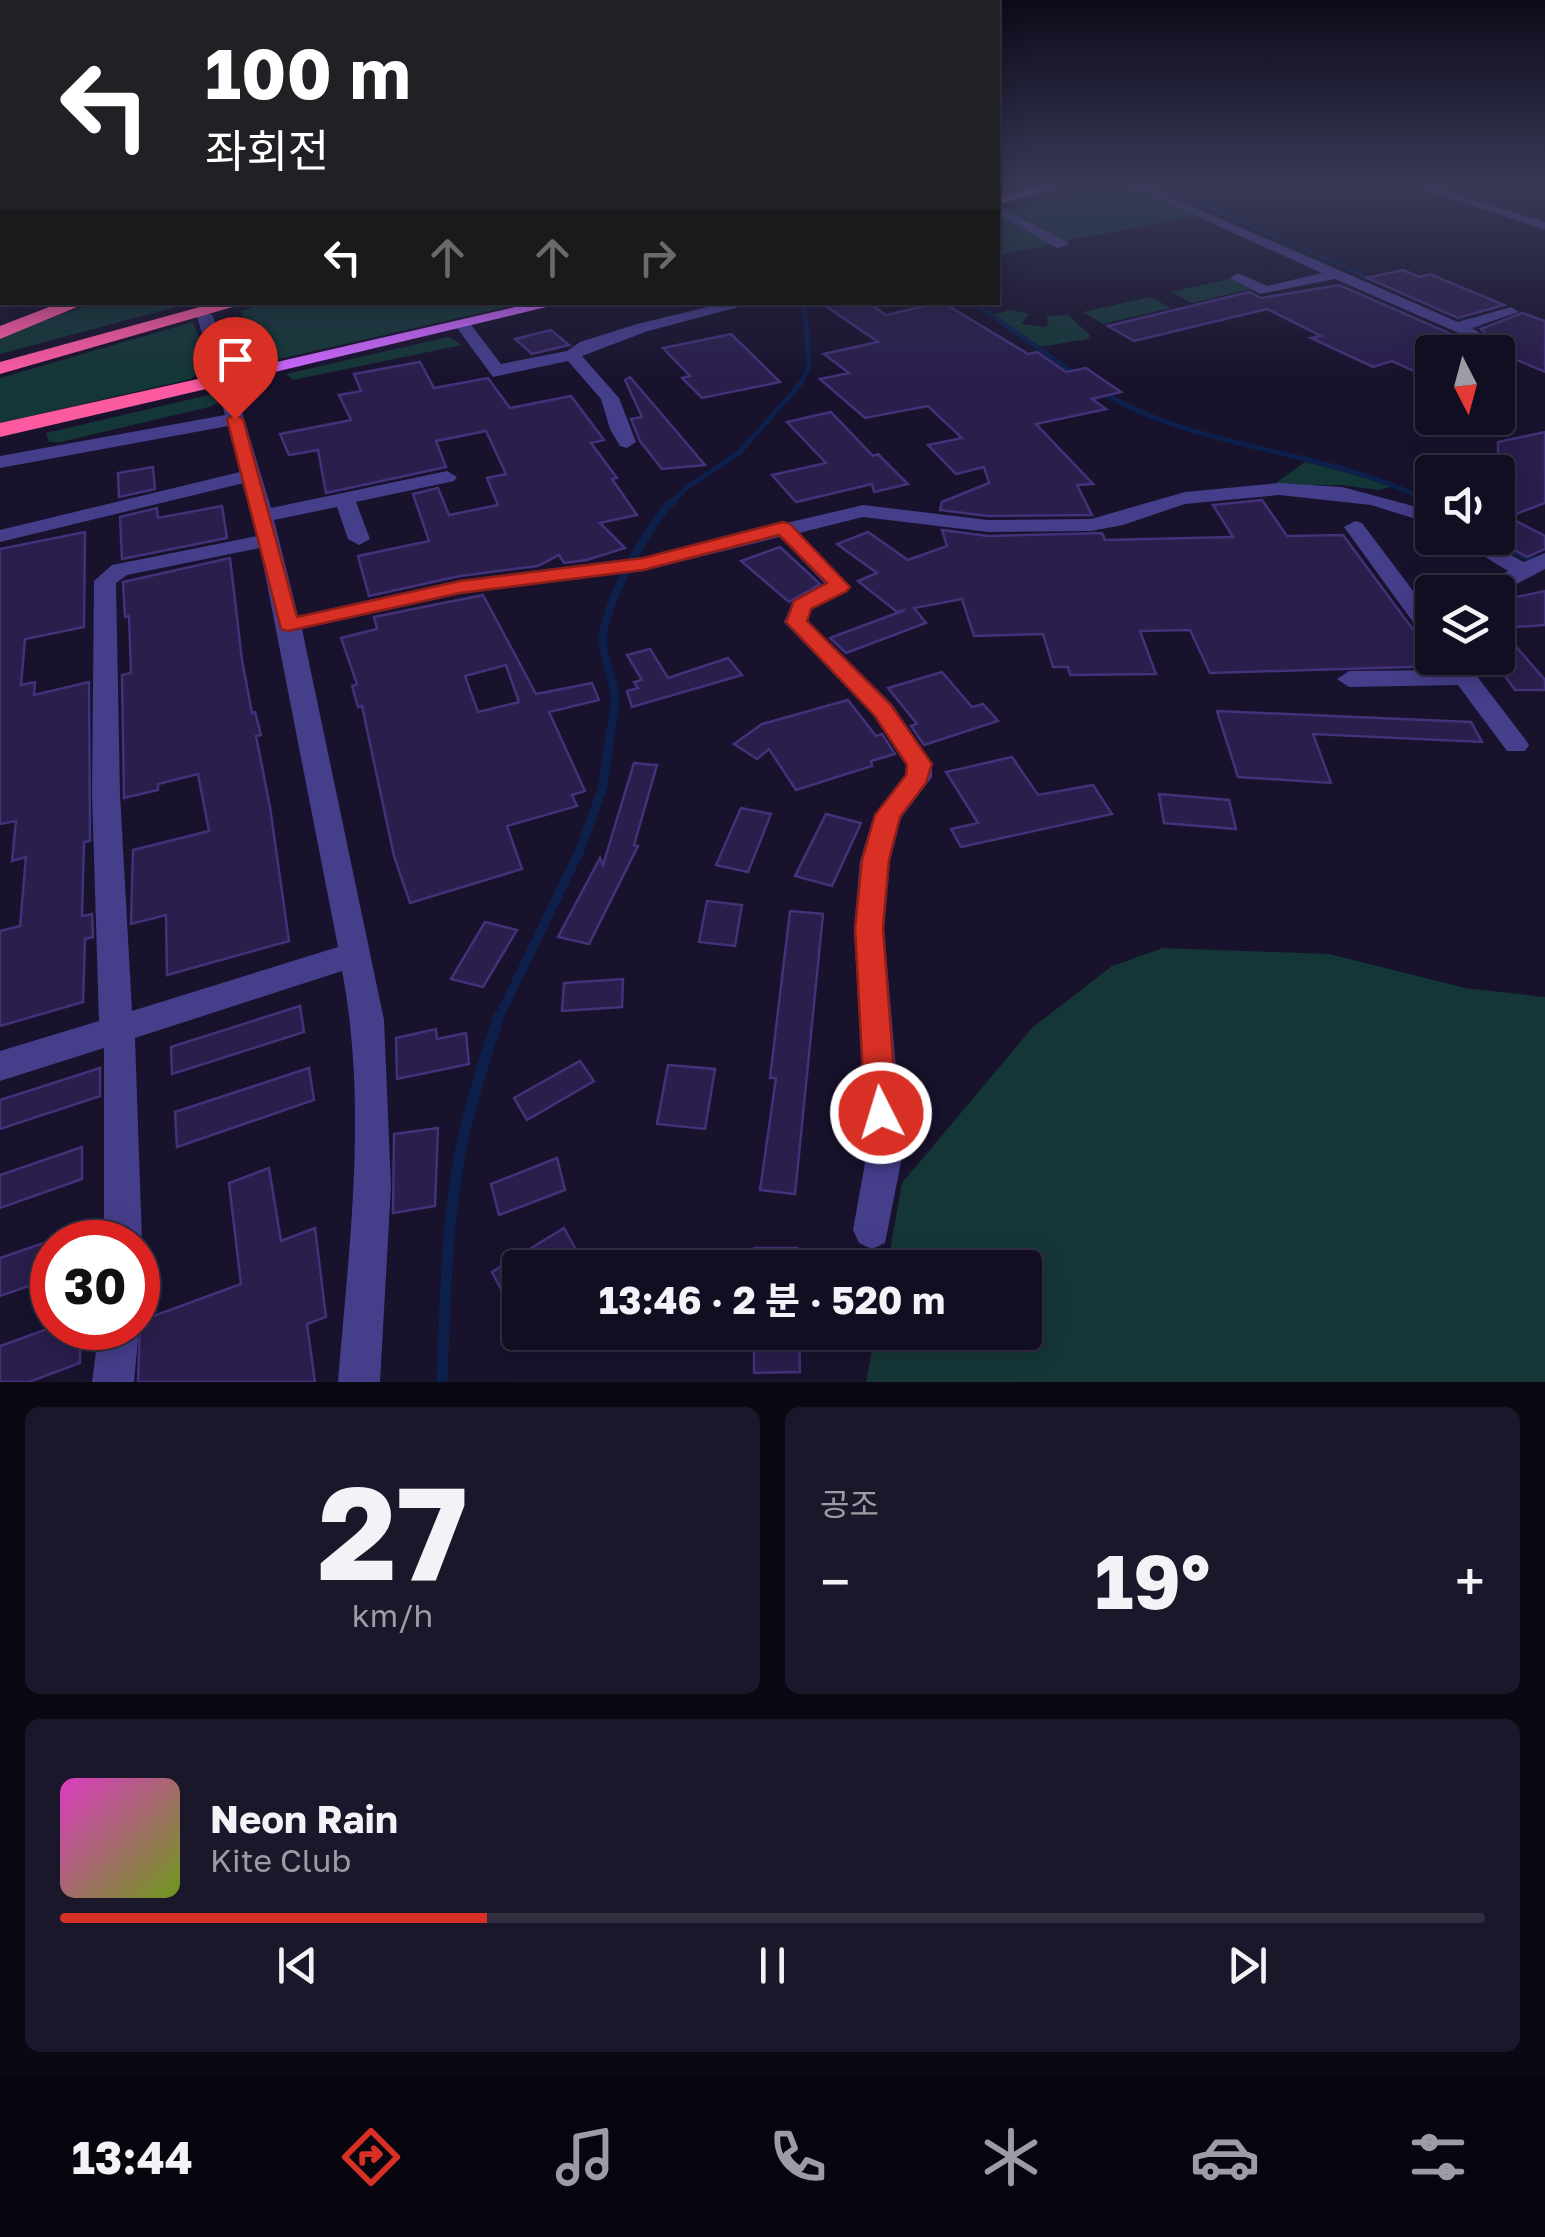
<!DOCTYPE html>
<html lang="ko">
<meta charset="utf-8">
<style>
:root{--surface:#120e22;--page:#1b172a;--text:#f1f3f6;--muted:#9c9ca5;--line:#312e40;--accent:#d93025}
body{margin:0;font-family:"Golos Text","Noto Sans KR",sans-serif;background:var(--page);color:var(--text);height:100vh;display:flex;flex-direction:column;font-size:38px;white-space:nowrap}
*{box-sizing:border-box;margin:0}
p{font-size:32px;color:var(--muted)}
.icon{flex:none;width:55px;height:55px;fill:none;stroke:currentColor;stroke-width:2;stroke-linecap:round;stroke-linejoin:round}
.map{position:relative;height:1382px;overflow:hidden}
.drawer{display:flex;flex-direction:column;gap:25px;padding:25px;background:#0a0813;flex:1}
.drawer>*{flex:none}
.hud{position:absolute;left:0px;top:0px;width:1000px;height:305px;box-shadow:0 5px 25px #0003,0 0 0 2px var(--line);background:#202124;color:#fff;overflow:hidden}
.needle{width:65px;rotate:174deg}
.buttons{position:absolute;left:1415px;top:335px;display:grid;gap:20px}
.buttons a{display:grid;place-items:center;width:100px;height:100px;border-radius:10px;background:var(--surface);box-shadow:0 5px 25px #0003,0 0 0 2px var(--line);font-size:50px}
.speed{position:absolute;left:30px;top:1220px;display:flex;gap:20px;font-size:50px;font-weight:700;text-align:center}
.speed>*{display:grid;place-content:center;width:130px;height:130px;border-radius:50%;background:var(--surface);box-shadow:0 5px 25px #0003,0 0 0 2px var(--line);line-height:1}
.speed .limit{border:15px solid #d22;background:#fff;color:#111}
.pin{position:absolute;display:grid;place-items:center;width:85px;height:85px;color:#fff;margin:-102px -42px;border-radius:50% 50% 50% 0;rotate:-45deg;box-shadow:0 0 10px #0007}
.pin .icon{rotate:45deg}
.me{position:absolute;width:110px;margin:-55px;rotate:355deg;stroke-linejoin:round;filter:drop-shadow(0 0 8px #0008)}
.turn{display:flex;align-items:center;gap:35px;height:210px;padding:0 40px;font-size:45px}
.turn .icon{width:130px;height:130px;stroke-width:2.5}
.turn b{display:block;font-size:70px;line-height:85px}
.lanes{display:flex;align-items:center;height:95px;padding:0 40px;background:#0003;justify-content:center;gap:50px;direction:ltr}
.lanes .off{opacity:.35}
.big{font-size:75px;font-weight:700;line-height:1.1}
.drawer .card{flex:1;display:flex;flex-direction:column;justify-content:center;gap:15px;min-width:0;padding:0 35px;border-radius:15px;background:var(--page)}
.drawer .dial{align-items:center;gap:0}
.dial b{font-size:130px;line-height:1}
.song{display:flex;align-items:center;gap:30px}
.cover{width:120px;height:120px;border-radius:15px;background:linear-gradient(135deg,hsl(310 70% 55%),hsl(80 70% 35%))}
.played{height:10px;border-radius:5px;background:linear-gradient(90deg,var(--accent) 30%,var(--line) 30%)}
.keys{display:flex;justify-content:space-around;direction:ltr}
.heat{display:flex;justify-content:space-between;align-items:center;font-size:55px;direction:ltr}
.drawer .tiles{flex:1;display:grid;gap:25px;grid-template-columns:1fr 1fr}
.card:last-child{grid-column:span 2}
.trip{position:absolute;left:502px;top:1250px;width:540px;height:100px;border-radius:10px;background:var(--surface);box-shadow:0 5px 25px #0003,0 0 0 2px var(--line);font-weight:700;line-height:100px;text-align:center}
.tabs{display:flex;height:160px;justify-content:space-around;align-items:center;background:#07060e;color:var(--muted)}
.tabs .icon{width:70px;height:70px}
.tabs .selected{color:var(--accent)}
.tabs b{font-size:45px;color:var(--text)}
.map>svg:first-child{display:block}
.green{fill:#153637}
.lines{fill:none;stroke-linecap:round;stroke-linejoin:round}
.stream-far4{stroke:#0c204b;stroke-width:4}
.stream-far3{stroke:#0c204b;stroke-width:5}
.stream-far2{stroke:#0c204b;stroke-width:8}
.stream-far1{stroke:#0c204b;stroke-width:9}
.stream{stroke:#0c204b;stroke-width:11}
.building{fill:#2a1e4d;stroke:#433179;stroke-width:2.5;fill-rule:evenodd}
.minor{fill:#453e8b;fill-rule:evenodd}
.major{fill:#cc67fd;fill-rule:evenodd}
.highway{fill:#fd5ba1;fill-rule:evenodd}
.route{fill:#d93025;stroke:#8d1f18;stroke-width:2.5}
</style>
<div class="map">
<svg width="1545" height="1382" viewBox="0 0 1545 1382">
<rect width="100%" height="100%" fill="#18122d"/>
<g class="green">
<path d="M1127,184L1200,216L1064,241L1009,209Z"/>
<path d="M998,213L1054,244L998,255Z"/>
<path d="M1233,278L1255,288L1192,303L1171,292Z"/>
<path d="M1150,297L1171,308L1103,324L1083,312Z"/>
<path d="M272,302H524V303L270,361L240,311Z"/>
<path d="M93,303H191L0,354V337Z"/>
<path d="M1011,310L1029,314L1021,324L1046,327L1049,321L1046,316L1068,315L1090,335L1088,339L1039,347L994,314Z"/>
<path d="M193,322C202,348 215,359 191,379L0,423V378Z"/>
<path d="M448,337L462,345L293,380L286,374Z"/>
<path d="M213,394L218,403L209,407L61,442H49L46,433Z"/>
<path d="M1305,462L1396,485L1379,490L1341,485H1273Z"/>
<path d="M1163,948L1329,954L1465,988L1545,997V1382H866L875,1333L1025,1332V1268L887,1267L902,1183L1032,1028L1112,966Z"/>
</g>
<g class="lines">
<g class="stream-far4">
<path d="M1157,184L1478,326"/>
<path d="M804,302L806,326"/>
<path d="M973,302L1007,326"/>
</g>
<g class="stream-far3">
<path d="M1004,324L1078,376"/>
<path d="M1472,324L1491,332"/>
<path d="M1102,392C1202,452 1329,449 1432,503"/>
<path d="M669,505L689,486L739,453L801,383L809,367L806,324"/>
</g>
<g class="stream-far2">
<path d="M1482,538L1545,564"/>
<path d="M611,732C612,722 615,711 615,701C615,680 603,660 603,640C603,607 648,524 672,502"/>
</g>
<path class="stream-far1" d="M498,1019L580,850L603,786L611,729"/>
<path class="stream" d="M442,1382C445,1308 446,1231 459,1158C468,1110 483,1063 499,1016"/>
</g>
<g class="building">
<path d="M1403,270L1419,277L1430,274L1504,305L1458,318L1367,278Z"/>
<path d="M1339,285L1472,343L1432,352V379L1392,361L1373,367L1311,338L1321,336L1267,309L1134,341L1108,326L1249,292L1261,298Z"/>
<path d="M820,302H867L886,315L942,302L1028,354L1037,352L1066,372L1086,368L1121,392L1092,399L1106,409L1036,424L1093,484L1077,485L1092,515L988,516L940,510L942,502L989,483L984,467L956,474L928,445L962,438L928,406L865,418L820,379L849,373L824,354L878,342Z"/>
<path d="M1522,313L1545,321V372L1480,344L1489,337L1481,329Z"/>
<path d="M551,330L569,345L532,354L515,339Z"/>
<path d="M731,334L780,382L702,398L682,378L690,376L663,348Z"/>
<path d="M420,362L434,388L488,378L510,408L571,396L604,440L591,443L617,478L612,479L637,515L600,523L625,548L587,560L564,563L559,555L538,566L460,576L369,596L358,556L429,541L413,494L438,488L449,515L498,505L487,478L506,474L486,431L436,441L446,467L326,493L318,450L289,455L280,434L351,420L339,395L361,391L354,374Z"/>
<path d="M630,377L705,465L662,469L640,441L631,419L642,417L625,380Z"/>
<path d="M831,412L873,456L878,454L908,484L874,492L872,484L796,502L772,475L826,463L787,422Z"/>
<path d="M1545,432V503L1508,517L1545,536V549L1527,557L1498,541V442Z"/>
<path d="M153,467L155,489L119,497L118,473Z"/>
<path d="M1262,500L1287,536L1343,535L1440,666L1210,673L1190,630L1140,631L1156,674L1070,675L1068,667H1053L1043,634L974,636L962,599L914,608L926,623L846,653L830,638L905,610L897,612L858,581L877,573L837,544L868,532L908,560L947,546L942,530L988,536L1102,533L1105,540L1233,537L1213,505Z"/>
<path d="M222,506L227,538L122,559L120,517L157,508L158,518Z"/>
<path d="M85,532L84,627L25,639L21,685L35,682L34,695L89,682L90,841L84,842L82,916L92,914L93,937L85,939L83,1002L0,1026V931L20,926L26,857L12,861L16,821L0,824V549Z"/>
<path d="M780,547L820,584L789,602L741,561Z"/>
<path d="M230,558L242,660L252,713L255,712L261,735L256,736L270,807L289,941L167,975L166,915L131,924L133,850L209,831L198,774L158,784V790L124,798L122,675L131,673L129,616L125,617L123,582Z"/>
<path d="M1545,591V625L1500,628L1545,680V690H1515L1498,666V601Z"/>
<path d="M483,595L536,694L592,683L599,700L549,712L585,791L572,795L577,806L507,826L522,869L410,903L394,856L362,706L358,707L352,686L357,684L341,638L377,629L374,617ZM506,665L519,702L478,712L465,676Z"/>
<path d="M650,649L668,678L728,658L742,675L632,707L627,691L638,688L634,682L642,680L627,655Z"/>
<path d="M942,672L972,707L983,704L998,721L924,745L911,726L917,724L888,688Z"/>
<path d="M848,700L876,736L882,734L895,754L871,761L872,766L796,790L769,749L757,759L734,744L762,724Z"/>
<path d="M1217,711L1471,722L1482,742L1313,734L1331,783L1238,777Z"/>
<path d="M1012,757L1038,795L1093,785L1112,814L961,847L951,829L978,823L946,772Z"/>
<path d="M634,763L657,765L634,845L638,846L589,944L558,937L600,858L603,865Z"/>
<path d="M1159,794L1229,800L1236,829L1164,823Z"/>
<path d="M741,808L771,814L748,872L716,865Z"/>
<path d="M826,814L861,823L832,886L795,876Z"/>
<path d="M707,901L742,905L735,946L699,942Z"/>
<path d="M790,911L823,914L795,1194L760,1190L776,1078H770Z"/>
<path d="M485,922L517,930L483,987L451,979Z"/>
<path d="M623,979L622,1007L562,1011L564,983Z"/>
<path d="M300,1006L304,1032L172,1074L171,1047Z"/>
<path d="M436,1029L437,1039L466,1033L469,1064L397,1079L396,1038Z"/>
<path d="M580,1061L594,1081L527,1120L514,1098Z"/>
<path d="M668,1065L715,1069L705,1129L657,1124Z"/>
<path d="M100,1068V1096L0,1129V1100Z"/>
<path d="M309,1068L314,1100L177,1147L175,1112Z"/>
<path d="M438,1128L435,1206L393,1213L394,1134Z"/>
<path d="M82,1147V1179L0,1208V1175Z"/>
<path d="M557,1158L565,1190L499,1215L491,1184Z"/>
<path d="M269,1168L281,1241L315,1228L326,1317L307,1324L315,1382H138L140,1321L241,1284L229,1183Z"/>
<path d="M564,1228L586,1268H520V1326L492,1272Z"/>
<path d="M52,1240V1278L0,1296V1258Z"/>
<rect x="754" y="1248" width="43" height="20"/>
<path d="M50,1328H80V1363L29,1382H0V1346Z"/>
<path d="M754,1332H799L800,1372L754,1373Z"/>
</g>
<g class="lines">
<g class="minor">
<path d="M1125,184H1141L1458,322L1511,307L1519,312L1472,328L1485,336L1477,341L1335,279L1260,294L1230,278L1238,273L1267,286L1322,273Z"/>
<path d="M1407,184H1425L1545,222V230Z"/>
<path d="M998,205L1067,242L1069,245L1057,248L998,214Z"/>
<path d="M728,302H758L648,331L582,356L619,398L636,442L627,448L620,446L610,429L601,399L568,361L493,377L455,325L469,322L501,364L567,351L580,342L637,324Z"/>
<path d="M205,311L213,316L271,508L447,471L457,477L454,481L356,502L370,539L359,545L348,539L337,507L274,520L298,616L460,580L643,557L863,505L988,520L1091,519L1185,492L1279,483L1342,487L1432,511V524L1371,505L1279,495L1185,504L1123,525L1091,531L988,532L863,517L799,533L851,587L811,610L808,621L892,704L932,764V777L901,818L890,861L884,929L903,1152L885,1243L872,1249L859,1243L853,1230L867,1152L854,929L860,861L874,815L905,775L906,764L874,716L784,622L793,601L826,585L780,537L643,571L460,594L302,629L384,1020L391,1186L380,1382H338C349,1246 368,1106 342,971L135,1038L142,1242L138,1253V1242H104V1048L0,1081V1051L99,1021L92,794L94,581L112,565L257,536L244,483L0,542V530L240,472L228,426L0,468V456L225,415L197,316ZM260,548L338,947L132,1011L120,794L116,583L127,575Z"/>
<path d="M1355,521L1362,523L1432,616V639L1424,637L1344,527Z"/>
<path d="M1454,538H1479L1524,562L1545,553V569L1498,594L1432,592L1430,597L1427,592L1430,587L1488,582L1508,571Z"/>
<path d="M1439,658H1463L1525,739L1529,745L1525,751H1507L1458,685L1349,687L1337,679L1349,671L1447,670Z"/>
<path d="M138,1324L139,1328L134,1382H92L99,1328H138Z"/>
</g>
<g class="major">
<path d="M1049,184H1070L998,204V196Z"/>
<path d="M537,302H567L225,384L216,379L225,374Z"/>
</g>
<g class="highway">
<path d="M62,302H89L0,339V326Z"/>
<path d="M218,302H250L0,374V362Z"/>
<path d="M225,373L232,375L235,379L232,383L0,437V423Z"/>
</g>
</g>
<linearGradient id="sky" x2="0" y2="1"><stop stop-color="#0d0a19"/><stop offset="0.49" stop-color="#373957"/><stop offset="1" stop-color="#373957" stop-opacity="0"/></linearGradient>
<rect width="1545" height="377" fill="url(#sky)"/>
<path class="route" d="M235,414L243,419L297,617L460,581L643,558L783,522L790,524L850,587L847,591L811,609L807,621L891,705L932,764L926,783L900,817L889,860L883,928L897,1113L892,1123L881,1127L869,1123L865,1113L855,928L862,860L875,815L906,775L907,765L875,716L786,622L794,601L827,583L779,535L643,570L460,593L288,631L281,629L227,419Z"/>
</svg>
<div class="buttons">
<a><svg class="needle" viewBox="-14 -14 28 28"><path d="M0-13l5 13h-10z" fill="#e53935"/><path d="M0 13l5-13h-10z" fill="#9c9ca5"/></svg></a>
<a><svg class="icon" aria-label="sound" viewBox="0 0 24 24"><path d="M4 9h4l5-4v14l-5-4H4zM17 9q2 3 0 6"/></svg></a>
<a><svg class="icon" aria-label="layers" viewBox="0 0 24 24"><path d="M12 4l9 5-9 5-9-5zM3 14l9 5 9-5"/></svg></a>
</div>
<div class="speed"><div class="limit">30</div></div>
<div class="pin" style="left:235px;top:419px;background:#d93025"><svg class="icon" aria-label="arrive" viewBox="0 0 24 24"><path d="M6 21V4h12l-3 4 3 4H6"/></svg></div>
<svg class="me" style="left:881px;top:1113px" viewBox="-20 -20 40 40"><circle r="17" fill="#d93025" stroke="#fff" stroke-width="3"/><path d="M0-11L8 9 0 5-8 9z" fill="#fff"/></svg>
<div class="trip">13:46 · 2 분 · 520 m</div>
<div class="hud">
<div class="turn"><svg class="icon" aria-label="left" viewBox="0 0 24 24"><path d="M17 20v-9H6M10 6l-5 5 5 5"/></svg><div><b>100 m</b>좌회전</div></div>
<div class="lanes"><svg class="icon" aria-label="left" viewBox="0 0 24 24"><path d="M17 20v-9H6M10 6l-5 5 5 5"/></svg><svg class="icon off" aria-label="ahead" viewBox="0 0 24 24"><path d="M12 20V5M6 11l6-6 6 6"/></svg><svg class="icon off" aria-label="ahead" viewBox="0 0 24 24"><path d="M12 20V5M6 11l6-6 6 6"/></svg><svg class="icon off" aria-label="right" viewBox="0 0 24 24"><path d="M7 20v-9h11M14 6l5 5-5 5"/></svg></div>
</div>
</div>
<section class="drawer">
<div class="tiles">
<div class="card dial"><b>27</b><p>km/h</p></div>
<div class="card"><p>공조</p>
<div class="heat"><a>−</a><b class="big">19°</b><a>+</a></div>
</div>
<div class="card">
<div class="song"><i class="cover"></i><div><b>Neon Rain</b><p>Kite Club</p></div></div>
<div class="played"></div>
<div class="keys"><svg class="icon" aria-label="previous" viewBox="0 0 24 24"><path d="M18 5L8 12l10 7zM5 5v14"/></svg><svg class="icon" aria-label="pause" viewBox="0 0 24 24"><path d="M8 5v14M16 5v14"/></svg><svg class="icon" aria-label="next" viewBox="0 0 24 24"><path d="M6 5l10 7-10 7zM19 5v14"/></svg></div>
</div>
</div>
</section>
<nav class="tabs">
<b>13:44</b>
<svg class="icon selected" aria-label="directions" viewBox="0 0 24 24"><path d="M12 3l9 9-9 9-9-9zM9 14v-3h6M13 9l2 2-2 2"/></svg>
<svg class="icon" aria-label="music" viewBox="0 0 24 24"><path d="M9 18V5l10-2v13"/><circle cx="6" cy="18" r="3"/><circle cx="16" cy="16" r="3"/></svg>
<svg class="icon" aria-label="phone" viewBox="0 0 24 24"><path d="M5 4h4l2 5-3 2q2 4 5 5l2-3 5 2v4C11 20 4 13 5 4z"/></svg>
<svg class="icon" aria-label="climate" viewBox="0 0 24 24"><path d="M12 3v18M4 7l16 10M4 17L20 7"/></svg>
<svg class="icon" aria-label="car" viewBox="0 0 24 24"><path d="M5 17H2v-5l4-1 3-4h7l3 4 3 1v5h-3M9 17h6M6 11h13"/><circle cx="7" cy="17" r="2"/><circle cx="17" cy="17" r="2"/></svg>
<svg class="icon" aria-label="filters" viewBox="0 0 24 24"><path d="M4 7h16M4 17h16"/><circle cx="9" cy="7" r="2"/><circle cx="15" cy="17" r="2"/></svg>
</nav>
